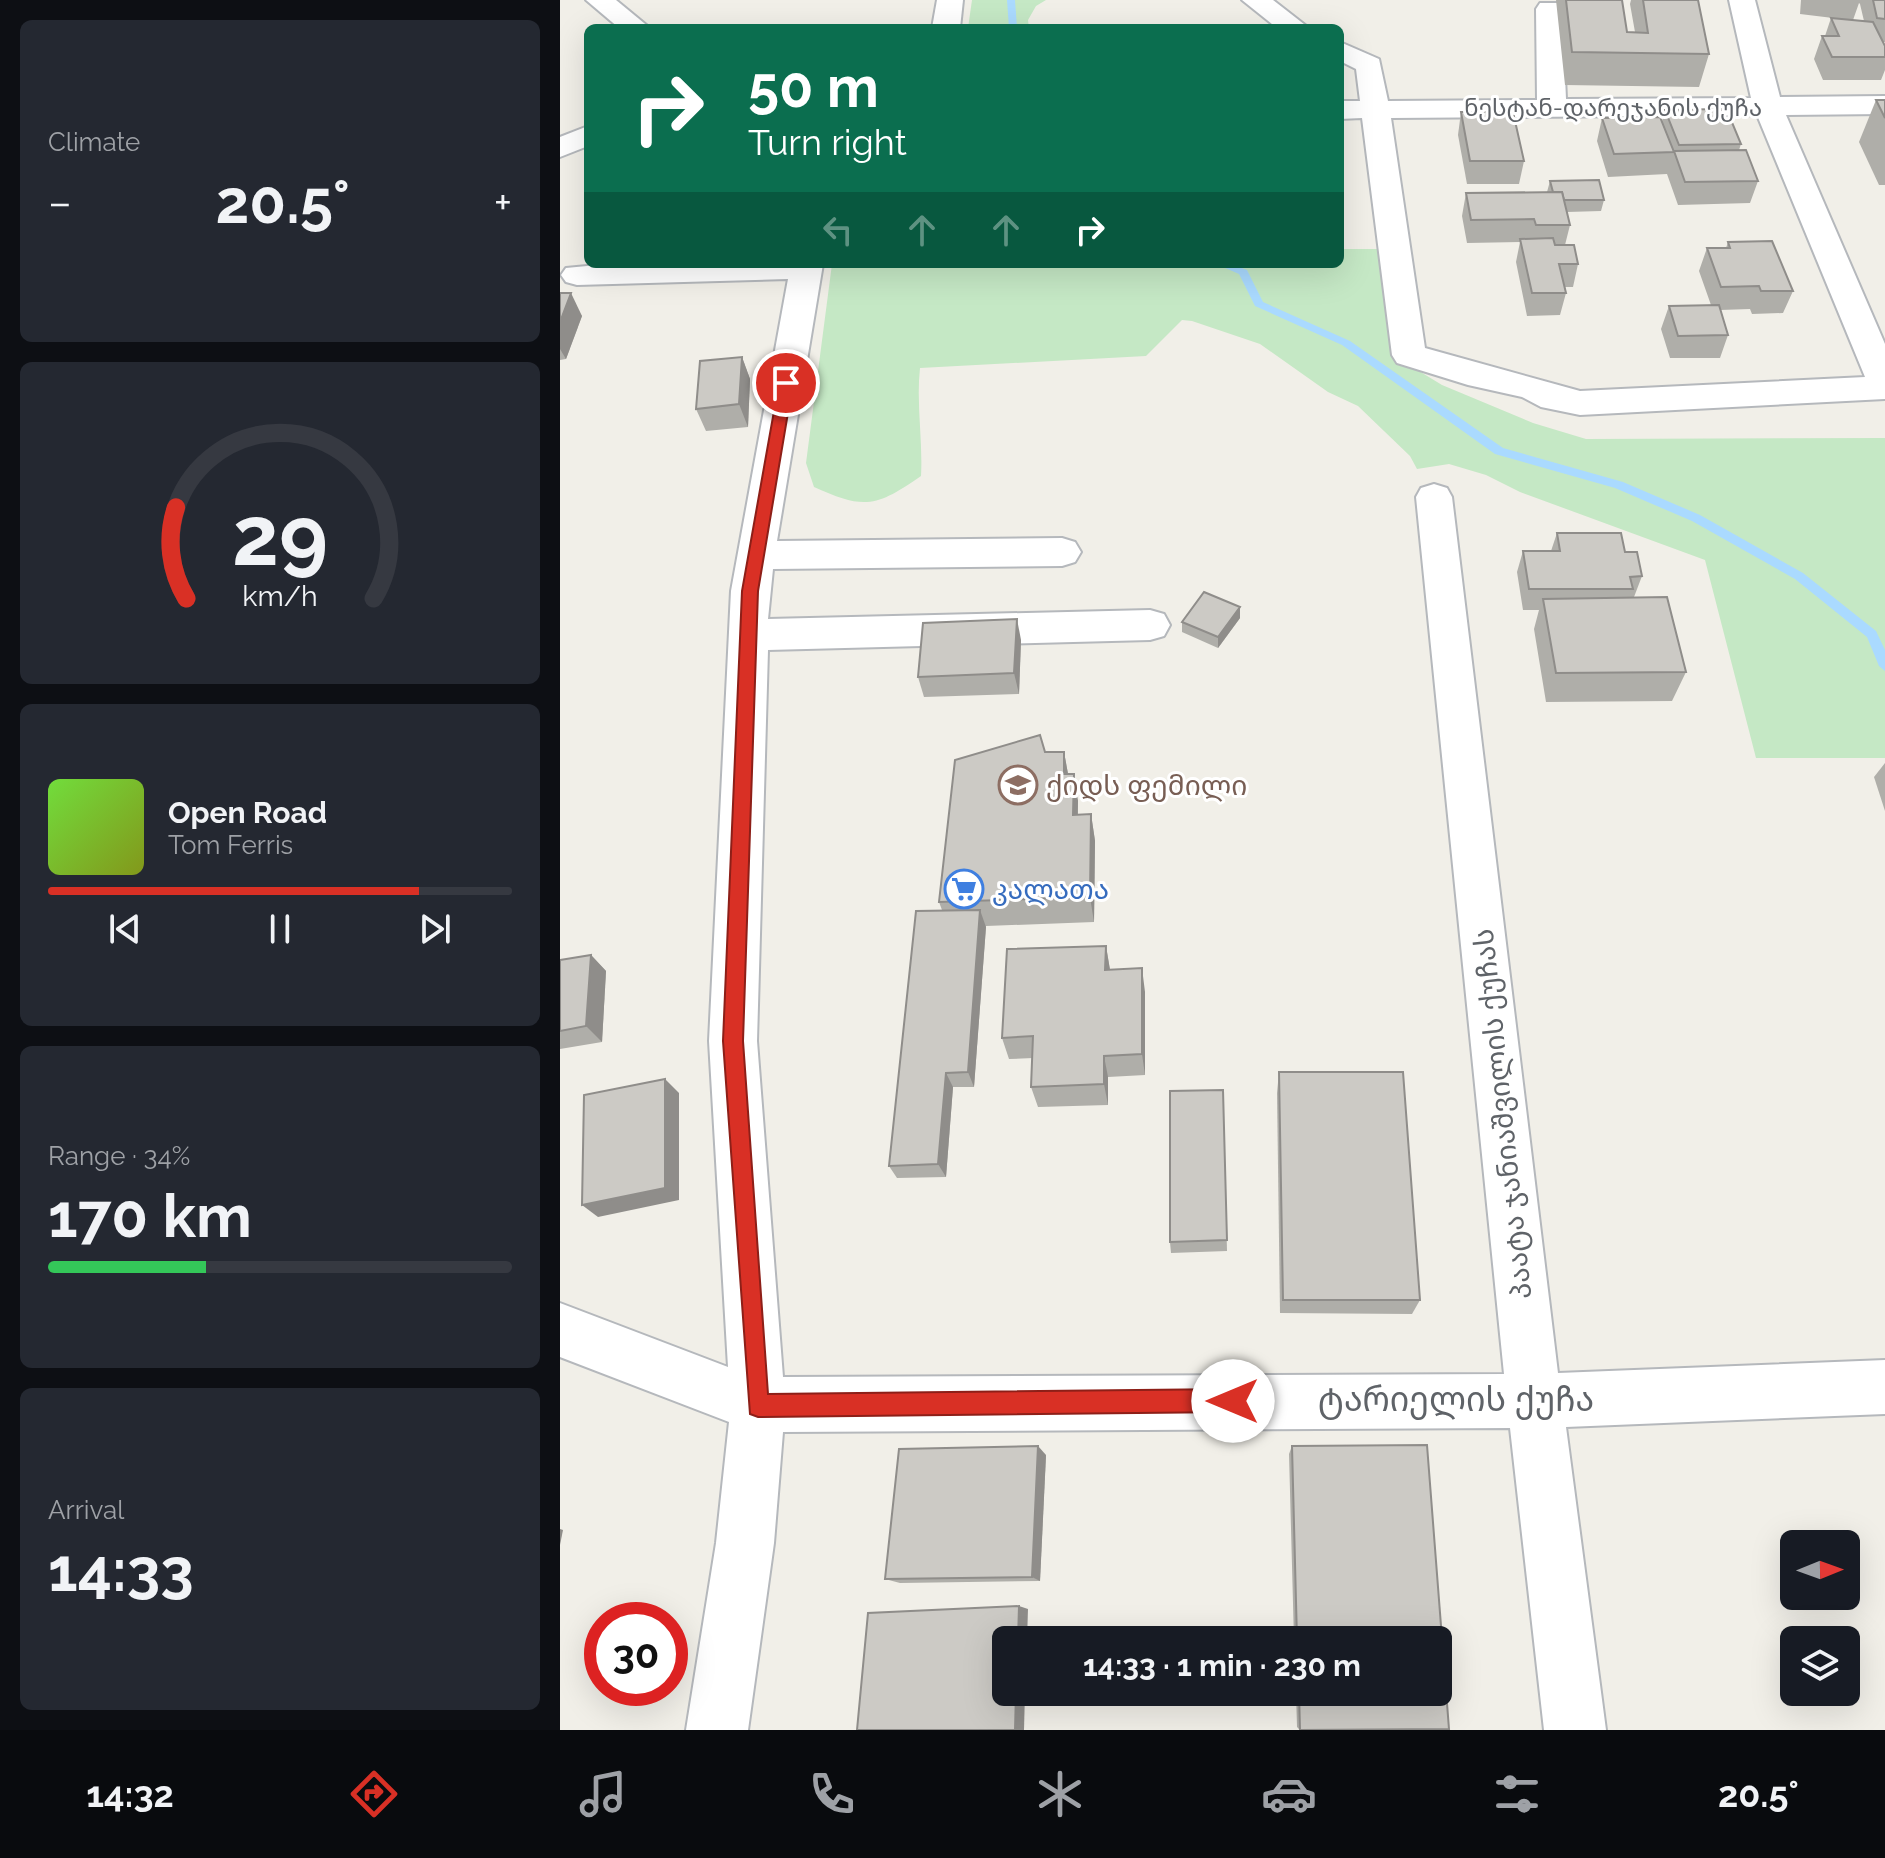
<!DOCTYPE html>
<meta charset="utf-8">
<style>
:root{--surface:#171b24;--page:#242831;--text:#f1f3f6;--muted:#9ea1a6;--line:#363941;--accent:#d93025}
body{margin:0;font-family:Raleway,"Noto Sans Georgian",sans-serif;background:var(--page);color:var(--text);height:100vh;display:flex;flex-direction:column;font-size:30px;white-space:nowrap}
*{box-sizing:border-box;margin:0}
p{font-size:26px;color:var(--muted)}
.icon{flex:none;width:44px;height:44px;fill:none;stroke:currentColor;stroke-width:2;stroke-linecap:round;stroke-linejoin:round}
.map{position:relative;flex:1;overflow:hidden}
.drawer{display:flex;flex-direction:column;gap:20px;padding:20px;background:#0d0f14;width:560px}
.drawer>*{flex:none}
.hud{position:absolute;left:24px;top:24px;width:760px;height:244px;border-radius:12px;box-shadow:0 8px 32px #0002;background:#0b6e4f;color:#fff;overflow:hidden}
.needle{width:52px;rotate:89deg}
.tools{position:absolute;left:1220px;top:1530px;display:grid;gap:16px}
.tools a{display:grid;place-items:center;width:80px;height:80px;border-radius:12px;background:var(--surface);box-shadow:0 8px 32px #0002;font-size:40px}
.speed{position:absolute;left:24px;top:1602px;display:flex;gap:16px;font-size:40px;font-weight:700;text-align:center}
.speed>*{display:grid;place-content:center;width:104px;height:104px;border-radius:50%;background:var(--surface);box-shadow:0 8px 32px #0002;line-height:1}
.speed .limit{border:12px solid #d22;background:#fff;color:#111}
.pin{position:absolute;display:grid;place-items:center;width:68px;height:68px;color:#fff;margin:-34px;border:4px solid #fff;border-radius:50%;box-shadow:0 2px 8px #0007}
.me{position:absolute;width:88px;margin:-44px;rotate:270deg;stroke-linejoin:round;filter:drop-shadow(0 0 6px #0008)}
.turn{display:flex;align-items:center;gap:28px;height:168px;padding:0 32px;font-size:36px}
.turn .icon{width:104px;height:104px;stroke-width:2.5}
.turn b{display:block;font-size:56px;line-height:68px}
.lanes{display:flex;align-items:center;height:76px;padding:0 32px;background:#0003;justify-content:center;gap:40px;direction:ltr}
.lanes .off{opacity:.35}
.big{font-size:60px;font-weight:700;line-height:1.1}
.drawer .tile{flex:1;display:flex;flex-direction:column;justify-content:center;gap:12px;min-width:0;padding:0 28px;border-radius:12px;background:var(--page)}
.drawer .dial{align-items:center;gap:0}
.dial svg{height:208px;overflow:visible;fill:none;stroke:var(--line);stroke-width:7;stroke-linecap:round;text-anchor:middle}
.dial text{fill:var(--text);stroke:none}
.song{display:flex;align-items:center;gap:24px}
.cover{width:96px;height:96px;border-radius:12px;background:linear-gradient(135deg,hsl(100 70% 55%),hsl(70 70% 35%))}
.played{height:8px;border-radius:4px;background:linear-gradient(90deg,var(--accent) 80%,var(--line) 80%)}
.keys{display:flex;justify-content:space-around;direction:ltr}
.heat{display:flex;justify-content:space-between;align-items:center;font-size:44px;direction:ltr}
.charge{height:12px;border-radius:6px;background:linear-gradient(90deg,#34c759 34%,var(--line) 0)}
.trip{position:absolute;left:432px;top:1626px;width:460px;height:80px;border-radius:12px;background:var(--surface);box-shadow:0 8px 32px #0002;font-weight:700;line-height:80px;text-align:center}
.dock{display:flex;height:128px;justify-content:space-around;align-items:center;background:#090b0e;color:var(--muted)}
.dock .icon{width:56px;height:56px}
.dock .selected{color:var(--accent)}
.dock b{font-size:36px;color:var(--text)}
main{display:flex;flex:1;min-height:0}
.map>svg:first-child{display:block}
.green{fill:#c5e8c5}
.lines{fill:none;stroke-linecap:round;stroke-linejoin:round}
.stream{fill:#aadaff;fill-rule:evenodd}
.minor-casing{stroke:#b5b8bc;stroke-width:4}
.minor{fill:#fff;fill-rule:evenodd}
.wall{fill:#afaea9;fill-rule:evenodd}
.shaded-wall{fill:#8f8d8a}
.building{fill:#cccac5;stroke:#8f8d8a;stroke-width:2}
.route{fill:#d93025;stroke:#8d1f18;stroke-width:2}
.labels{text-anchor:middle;stroke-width:6;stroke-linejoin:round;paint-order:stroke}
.far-street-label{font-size:24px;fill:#5f6368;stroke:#fff}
.education-label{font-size:28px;fill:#785e54;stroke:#fff;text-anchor:start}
.shop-label{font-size:28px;fill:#366cbe;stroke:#fff;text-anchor:start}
.street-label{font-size:28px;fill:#5f6368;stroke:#fff}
.near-street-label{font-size:34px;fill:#5f6368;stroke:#fff}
</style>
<main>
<section class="drawer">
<div class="tile"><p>Climate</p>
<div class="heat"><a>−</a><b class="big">20.5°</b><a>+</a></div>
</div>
<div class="tile dial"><svg viewBox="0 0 100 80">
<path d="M14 69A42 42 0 1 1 86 69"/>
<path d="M14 69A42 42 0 0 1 10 34" stroke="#d93025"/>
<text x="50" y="56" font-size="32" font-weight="700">29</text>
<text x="50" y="72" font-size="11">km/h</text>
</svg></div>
<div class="tile">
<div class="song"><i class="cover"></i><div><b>Open Road</b><p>Tom Ferris</p></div></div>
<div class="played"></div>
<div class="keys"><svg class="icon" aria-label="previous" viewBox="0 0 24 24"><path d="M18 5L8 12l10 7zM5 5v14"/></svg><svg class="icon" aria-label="pause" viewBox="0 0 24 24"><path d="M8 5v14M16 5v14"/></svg><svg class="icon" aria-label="next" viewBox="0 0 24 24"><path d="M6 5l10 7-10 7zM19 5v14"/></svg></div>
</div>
<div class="tile"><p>Range · 34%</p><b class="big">170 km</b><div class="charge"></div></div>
<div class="tile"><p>Arrival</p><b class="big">14:33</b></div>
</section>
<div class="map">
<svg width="1325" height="1730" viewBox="0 0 1325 1730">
<rect width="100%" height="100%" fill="#f1efe8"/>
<g class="green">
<path d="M412,0H486L476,6L468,20L469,28H408Z"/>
<path d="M780,249H818L831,354L882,385L973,423L1026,439L1325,438V758H1196L1145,560L960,492L926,475L889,464L857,469L850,456L798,406L768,392L700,344L632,321L622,320L586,356L360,368C356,404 363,440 361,476C316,507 305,510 254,487L246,463L272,264H780Z"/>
</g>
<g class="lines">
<g class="stream">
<path d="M447,0H455L457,28H449Z"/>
<path d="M656,264H671L687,270L703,302L790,341L943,448L1063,482L1140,515L1243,573L1316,631L1325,650V671L1319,666L1307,637L1235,579L1132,521L1055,488L935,454L782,345L695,306L679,274Z"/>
</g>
<g class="minor-casing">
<g id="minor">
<path d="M26,0H56L90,28H59Z"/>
<path d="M377,0H403L400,28H372Z"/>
<path d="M682,0H713L749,28H717Z"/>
<path d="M1169,0H1195L1220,97L1325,96V114L1226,115L1325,344V399L1020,415L981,407L962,397L908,385L837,363L832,355L802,118L780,119V101H800L796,69L780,61V42L819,59L828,101L977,100L976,9L980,3H998L1002,9L1006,99L1191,98ZM1197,115L1305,377L1020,391L865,348L831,118Z"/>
<path d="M28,126V146L0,157V137Z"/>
<path d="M48,264H263L217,541L502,538L515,542L521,552L515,562L502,566L213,569L208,619L590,610L604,614L610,625L604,636L590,640L208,650L197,1041L223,1377L944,1374L856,497L861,488L874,484L887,488L892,497L998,1373L1325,1360V1414L1006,1427L1046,1730H984L950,1428L223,1432L214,1543L188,1730H126L156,1543L169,1422L0,1357V1303L168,1367L149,1041L171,591L228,279L17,285L6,282L1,275L6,268Z"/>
</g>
</g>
<use href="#minor" class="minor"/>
</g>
<g class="wall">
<path d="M996,0H1062L1067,32H1075L1070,4L1071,0H1138L1149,54L1139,87L1005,85Z"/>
<path d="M1241,0H1325V42H1323L1325,46V70L1321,80H1263L1254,59L1262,36H1265L1271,18H1273L1240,14ZM1299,3L1300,4L1304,21L1293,20Z"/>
<path d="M1316,100H1325V185H1319L1299,142Z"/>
<path d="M1105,110L1165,120L1181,144L1179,150L1198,181L1190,203L1118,205L1107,174L1048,177L1037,141L1042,118L1102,121Z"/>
<path d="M901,112L964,161L959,184H907L898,135Z"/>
<path d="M990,181L1044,200L1041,211L1007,212L1010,225L1005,245L1018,264L1013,287H1005L1006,293L1000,315L967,316L956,262L960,242L907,243L902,216L906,193L987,192Z"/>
<path d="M1168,242L1233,291L1223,313L1192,314L1190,309L1160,310L1168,335L1160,358H1110L1101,329L1109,306L1151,305L1139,271L1147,248H1166Z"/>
<path d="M0,293L22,316L6,359L0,360Z"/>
<path d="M182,357L190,379L188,427L146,431L136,409Z"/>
<path d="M997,533L1065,552L1082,576L1074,597L1126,672L1112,701L986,702L974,629L979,610H963L957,572L963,551H991Z"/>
<path d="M680,607V618L658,648L622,632V622Z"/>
<path d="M461,640L459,694L364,697L358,677Z"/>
<path d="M485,752H504L508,774L518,801V815L531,814L535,841L534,922L426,926L414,1087H393L386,1177L337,1178L329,1166L382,910L379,902Z"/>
<path d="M1325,763V811L1314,777Z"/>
<path d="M546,946L550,970L585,992V1075L548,1077V1105L478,1107L471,1087L473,1058L449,1059L442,1038Z"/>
<path d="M31,955L46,971L42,1042L0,1049V960Z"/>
<path d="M719,1072L860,1300L852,1314L720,1313L717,1093Z"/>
<path d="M663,1090L667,1251L611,1253L610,1242Z"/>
<path d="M867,1445L889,1729L740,1730L737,1727L736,1692H878V1640H734L729,1454L732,1446Z"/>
<path d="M486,1455L480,1581L340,1583L325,1579Z"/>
</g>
<g class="shaded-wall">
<path d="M11,293L22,316L6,359L0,349V322Z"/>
<path d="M182,357L190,379L188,427L179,404Z"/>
<path d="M680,607V618L658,648V637Z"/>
<path d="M457,619L461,640L459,694L454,673Z"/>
<path d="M504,752L509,779L504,774Z"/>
<path d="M514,774L518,801L517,842L513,815Z"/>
<path d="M531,814L535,841L534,922L530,897Z"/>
<path d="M420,910L426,927L414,1087L408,1072Z"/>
<path d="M546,946L550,970H545Z"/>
<path d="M31,955L46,971L42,1042L26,1026Z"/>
<path d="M582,968L585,992V1075L582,1054Z"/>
<path d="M544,1056L548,1077V1105L544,1084Z"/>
<path d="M386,1073L393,1087L386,1177L378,1164Z"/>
<path d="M105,1079L119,1093V1200L38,1217L22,1205Z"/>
<path d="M478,1446L486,1455L480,1581L472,1577Z"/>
<path d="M0,1529L3,1530L0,1545Z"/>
<path d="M459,1606L468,1609L467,1640H458Z"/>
<path d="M456,1692H465L464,1730H455Z"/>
</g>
<g class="building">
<path d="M1006,0H1062L1067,32L1088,33L1083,0H1138L1149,54L1012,52Z"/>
<path d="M1313,0H1325V19L1317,18Z"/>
<path d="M1271,18L1313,22L1325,46V57H1272L1262,36H1279Z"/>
<path d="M1316,100H1325V118Z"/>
<path d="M1161,109L1165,120H1171L1181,144L1119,145L1105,110Z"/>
<path d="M901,112H953L964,161H910Z"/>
<path d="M1100,117L1114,152L1054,154L1042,118Z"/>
<path d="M1186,150L1198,181L1125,182L1114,151Z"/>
<path d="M1039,180L1044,200H1004L1002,192H993L990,181Z"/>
<path d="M1002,192L1010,225H976L974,219L911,220L906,193Z"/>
<path d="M993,238L995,245H1014L1018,264H999L1006,293H972L960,239Z"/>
<path d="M1212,241L1233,291H1201L1199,286L1161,287L1147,248H1170L1168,242Z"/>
<path d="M0,293H11L0,322Z"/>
<path d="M1159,305L1168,335L1118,336L1109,306Z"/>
<path d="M182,357L179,404L136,409L140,361Z"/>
<path d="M997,533H1061L1065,552H1077L1082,576L1070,577L1073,589H969L963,551H1000Z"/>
<path d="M644,592L680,607L658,637L622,622Z"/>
<path d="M1107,597L1126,672L996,673L983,599Z"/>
<path d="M457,619L454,673L358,677L363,623Z"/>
<path d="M480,735L485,752H504V774H514L513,815L531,814L530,897L379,902L395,760Z"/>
<path d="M420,910L408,1072L386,1073L378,1164L329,1166L356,911Z"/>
<path d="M546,946L545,970L582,968V1054L544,1056V1084L471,1087L473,1036L442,1038L447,949Z"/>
<path d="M31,955L26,1026L0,1031V960Z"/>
<path d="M719,1072H843L860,1300H723Z"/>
<path d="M105,1079V1188L22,1205L24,1095Z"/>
<path d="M663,1090L667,1240L610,1242V1091Z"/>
<path d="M867,1445L889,1729L740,1730L739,1692H878V1640H737L732,1446Z"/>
<path d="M478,1446L472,1577L325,1579L339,1449Z"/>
<path d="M459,1606L458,1640H446V1692H456L455,1730H297L308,1613Z"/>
</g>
<path class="route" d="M226,378L233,383L198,591L183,1041L208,1394L673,1389L681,1393L685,1401L681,1409L673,1412L198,1417L190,1414L163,1041L182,591L219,383Z"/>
<defs>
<g id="school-ring" transform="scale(2)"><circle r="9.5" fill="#fff" stroke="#8d6e63" stroke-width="1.5"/><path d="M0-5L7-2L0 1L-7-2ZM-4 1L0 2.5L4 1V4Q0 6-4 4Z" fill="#8d6e63"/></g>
<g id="supermarket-ring" transform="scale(2)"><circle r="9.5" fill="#fff" stroke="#3f7fe0" stroke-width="1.5"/><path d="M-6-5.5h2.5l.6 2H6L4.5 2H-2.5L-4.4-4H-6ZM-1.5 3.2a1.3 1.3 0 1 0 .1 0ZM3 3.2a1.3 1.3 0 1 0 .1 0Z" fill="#3f7fe0"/></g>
</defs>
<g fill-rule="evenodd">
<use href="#school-ring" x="458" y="785"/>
<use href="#supermarket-ring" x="404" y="889"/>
</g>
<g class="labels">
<g class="far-street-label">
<text x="1053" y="116">ნესტან-დარეჯანის ქუჩა</text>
</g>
<g class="education-label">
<text x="486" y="795">ქიდს ფემილი</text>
</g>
<g class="shop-label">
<text x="432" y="899">კალათა</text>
</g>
<g class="street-label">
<text transform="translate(942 1114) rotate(-96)" y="10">პაატა ჯანიაშვილის ქუჩას</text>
</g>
<g class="near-street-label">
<text x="896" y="1411">ტარიელის ქუჩა</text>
</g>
</g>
</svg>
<div class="tools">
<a><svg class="needle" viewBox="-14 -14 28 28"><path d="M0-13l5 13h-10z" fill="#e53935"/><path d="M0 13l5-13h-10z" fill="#9ea1a6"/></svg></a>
<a><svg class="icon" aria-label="layers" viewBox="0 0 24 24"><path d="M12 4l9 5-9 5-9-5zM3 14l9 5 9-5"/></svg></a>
</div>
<div class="speed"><div class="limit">30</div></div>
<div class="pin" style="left:226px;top:383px;background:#d93025"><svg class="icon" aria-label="arrive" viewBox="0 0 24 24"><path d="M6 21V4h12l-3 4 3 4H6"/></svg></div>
<svg class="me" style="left:673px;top:1401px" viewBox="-20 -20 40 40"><circle r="19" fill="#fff"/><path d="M0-13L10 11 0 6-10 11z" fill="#d93025"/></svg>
<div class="trip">14:33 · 1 min · 230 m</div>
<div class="hud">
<div class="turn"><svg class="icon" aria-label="right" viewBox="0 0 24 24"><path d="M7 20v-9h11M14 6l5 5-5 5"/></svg><div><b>50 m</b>Turn right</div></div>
<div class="lanes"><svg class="icon off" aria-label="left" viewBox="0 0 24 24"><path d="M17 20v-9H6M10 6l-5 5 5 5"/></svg><svg class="icon off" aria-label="ahead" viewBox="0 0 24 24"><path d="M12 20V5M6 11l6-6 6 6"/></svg><svg class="icon off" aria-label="ahead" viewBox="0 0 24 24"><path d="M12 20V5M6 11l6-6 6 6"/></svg><svg class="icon" aria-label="right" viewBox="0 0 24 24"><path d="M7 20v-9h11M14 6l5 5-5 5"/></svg></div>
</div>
</div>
</main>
<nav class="dock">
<b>14:32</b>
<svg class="icon selected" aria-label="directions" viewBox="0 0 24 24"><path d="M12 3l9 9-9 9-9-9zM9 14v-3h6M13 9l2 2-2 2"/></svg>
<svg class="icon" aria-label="music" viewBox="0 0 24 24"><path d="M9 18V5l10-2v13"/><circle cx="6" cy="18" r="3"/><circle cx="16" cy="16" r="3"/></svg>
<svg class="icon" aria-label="phone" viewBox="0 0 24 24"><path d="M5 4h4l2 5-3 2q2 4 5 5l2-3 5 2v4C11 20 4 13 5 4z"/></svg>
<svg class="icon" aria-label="climate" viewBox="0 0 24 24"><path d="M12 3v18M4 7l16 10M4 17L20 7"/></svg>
<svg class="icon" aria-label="car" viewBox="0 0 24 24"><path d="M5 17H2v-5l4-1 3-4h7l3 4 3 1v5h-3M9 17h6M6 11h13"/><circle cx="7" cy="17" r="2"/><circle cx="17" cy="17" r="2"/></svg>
<svg class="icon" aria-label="filters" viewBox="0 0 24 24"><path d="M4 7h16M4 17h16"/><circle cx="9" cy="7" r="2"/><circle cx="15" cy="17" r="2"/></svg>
<b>20.5°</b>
</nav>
